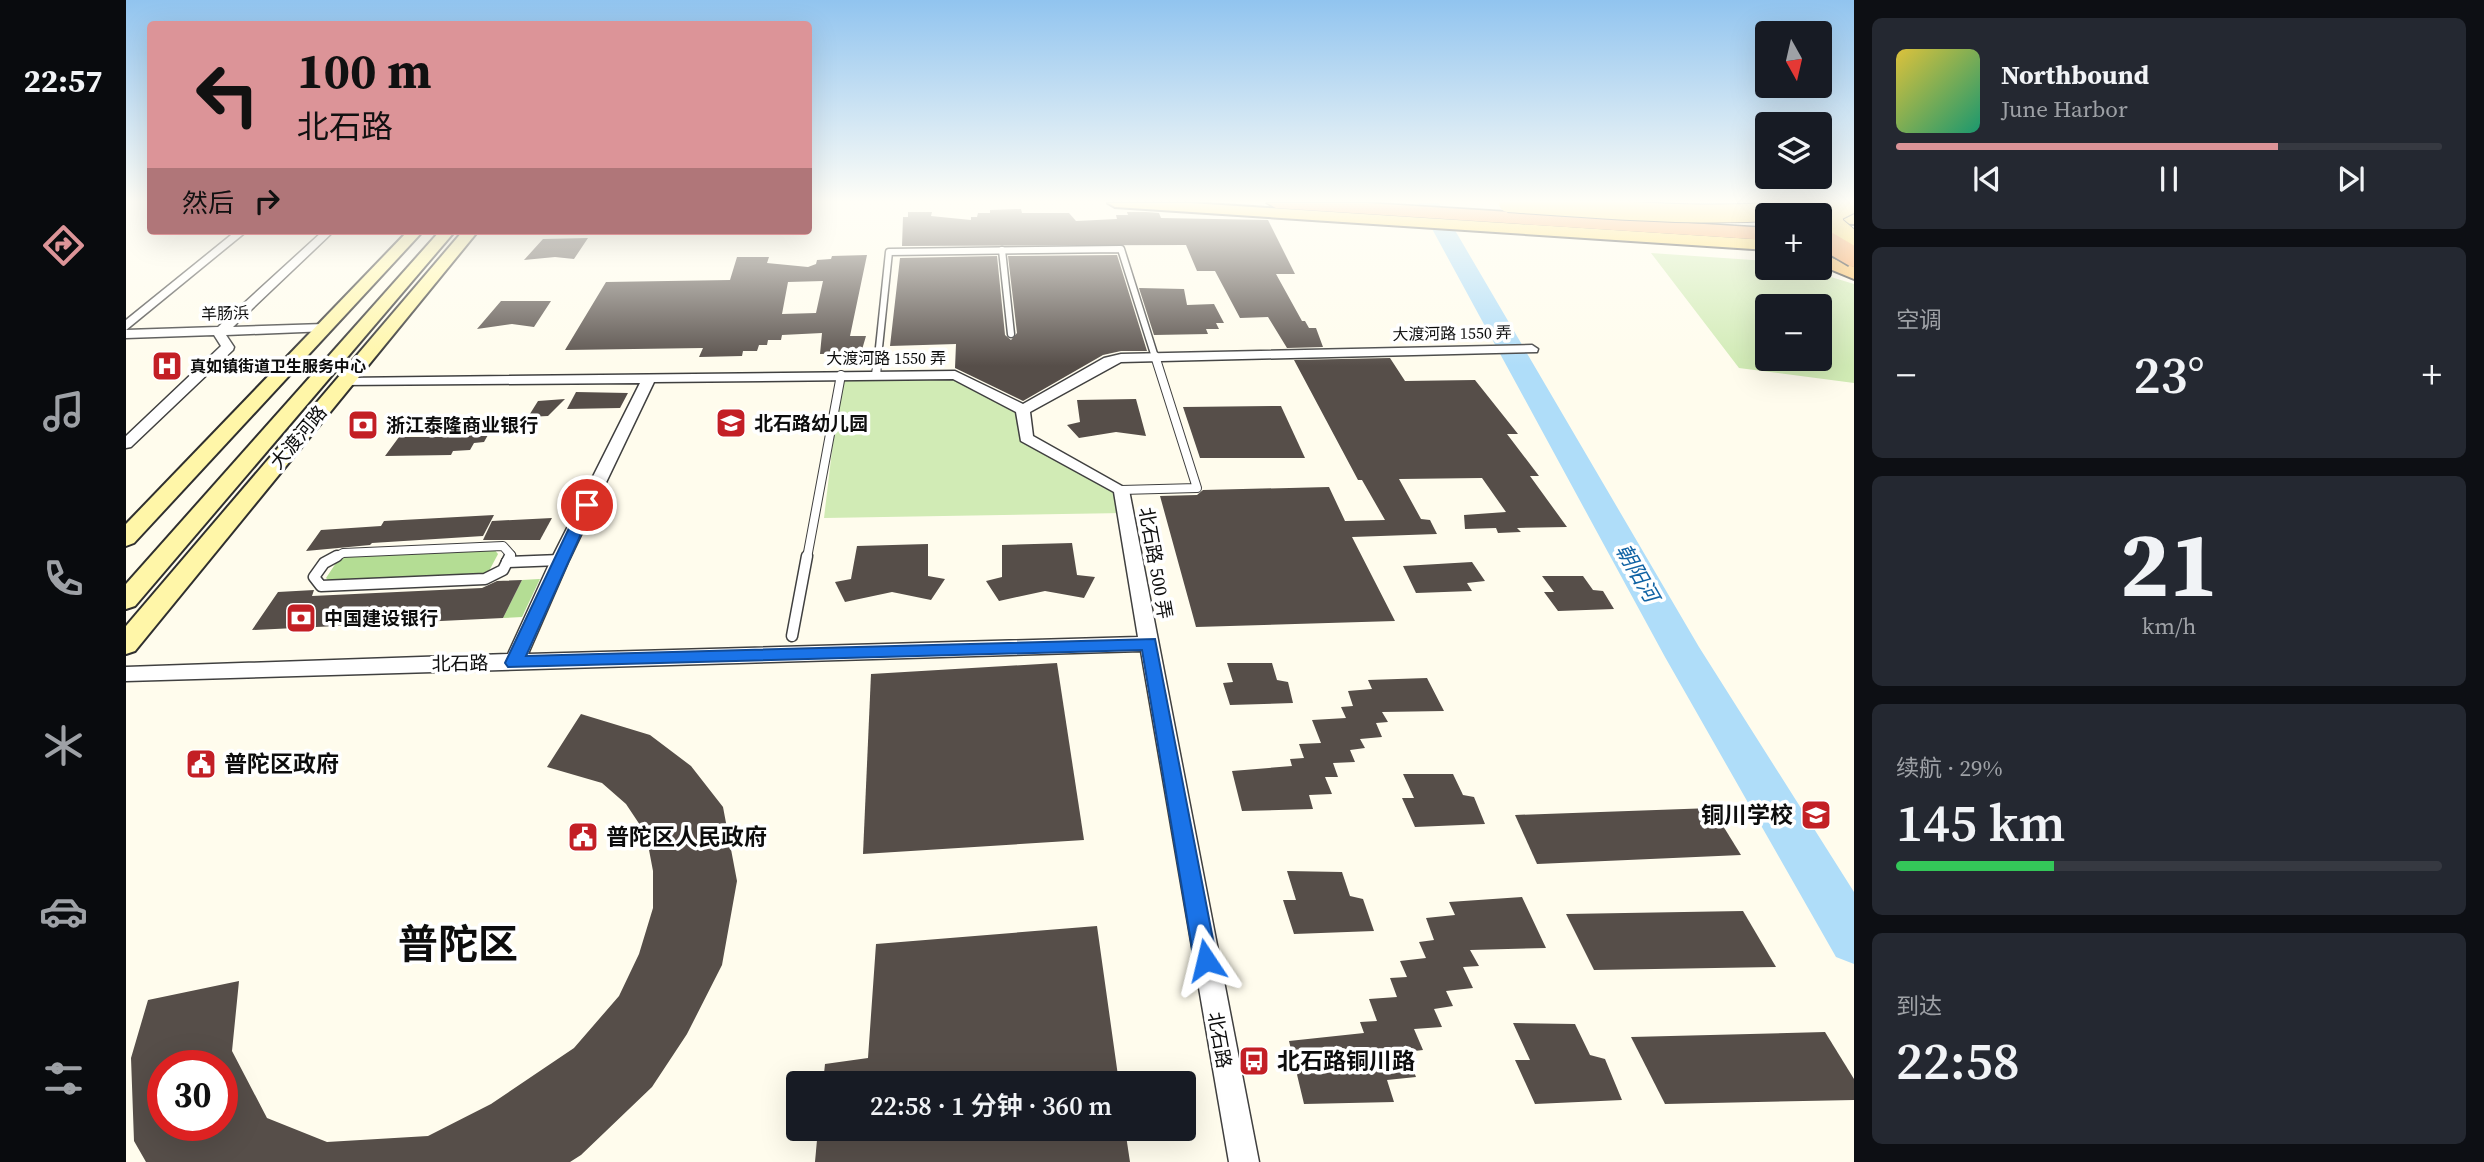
<!DOCTYPE html>
<html lang="zh">
<meta charset="utf-8">
<style>
:root{--surface:#171b24;--page:#242831;--text:#f1f3f6;--muted:#9ea1a6;--line:#363941;--accent:#dc9498}
body{margin:0;font-family:"Source Serif 4","Noto Sans SC",serif;background:var(--page);color:var(--text);height:100vh;display:flex;flex-direction:column;font-size:26px;white-space:nowrap}
*{box-sizing:border-box;margin:0}
p{font-size:23px;color:var(--muted)}
.icon{flex:none;width:38px;height:38px;fill:none;stroke:currentColor;stroke-width:2;stroke-linecap:round;stroke-linejoin:round}
.map{position:relative;flex:1;overflow:hidden}
.side{display:flex;flex-direction:column;gap:18px;padding:18px;background:#0d0f14;width:630px}
.side>*{flex:none}
.banner{position:absolute;left:21px;top:21px;width:665px;height:214px;border-radius:7px;box-shadow:0 7px 28px #0002;background:#dc9498;color:#111;overflow:hidden}
.needle{width:46px;rotate:172deg}
.fabs{position:absolute;left:1629px;top:21px;display:grid;gap:14px}
.fabs a{display:grid;place-items:center;width:77px;height:77px;border-radius:7px;background:var(--surface);box-shadow:0 7px 28px #0002;font-size:35px}
.speed{position:absolute;left:21px;top:1050px;display:flex;gap:14px;font-size:35px;font-weight:700;text-align:center}
.speed>*{display:grid;place-content:center;width:91px;height:91px;border-radius:50%;background:var(--surface);box-shadow:0 7px 28px #0002;line-height:1}
.speed .limit{border:10px solid #d22;background:#fff;color:#111}
.pin{position:absolute;display:grid;place-items:center;width:60px;height:60px;color:#fff;margin:-30px;border:4px solid #fff;border-radius:50%;box-shadow:0 2px 7px #0007}
.me{position:absolute;width:77px;margin:-38px;rotate:350deg;stroke-linejoin:round;filter:drop-shadow(0 0 5px #0008)}
.turn{display:flex;align-items:center;gap:24px;height:147px;padding:0 35px;font-size:32px}
.turn .icon{width:91px;height:91px;stroke-width:2.5}
.turn b{display:block;font-size:49px;line-height:60px}
.then{display:flex;align-items:center;height:66px;padding:0 35px;background:#0003;gap:14px;font-size:26px}
.big{font-size:52px;font-weight:600;line-height:1.1}
.side .widget{flex:1;display:flex;flex-direction:column;justify-content:center;gap:10px;min-width:0;padding:0 24px;border-radius:10px;background:var(--page)}
.side .dial{align-items:center;gap:0}
.dial b{font-size:91px;line-height:1}
.song{display:flex;align-items:center;gap:21px}
.cover{width:84px;height:84px;border-radius:10px;background:linear-gradient(135deg,hsl(50 70% 55%),hsl(160 70% 35%))}
.played{height:7px;border-radius:4px;background:linear-gradient(90deg,var(--accent) 70%,var(--line) 70%)}
.keys{display:flex;justify-content:space-around;direction:ltr}
.heat{display:flex;justify-content:space-between;align-items:center;font-size:38px;direction:ltr}
.charge{height:10px;border-radius:5px;background:linear-gradient(90deg,#34c759 29%,var(--line) 0)}
.trip{position:absolute;left:660px;top:1071px;width:410px;height:70px;border-radius:7px;background:var(--surface);box-shadow:0 7px 28px #0002;font-weight:600;line-height:70px;text-align:center}
main{display:flex;flex:1;min-height:0}
.tabs{display:flex;flex-direction:column;width:126px;justify-content:space-around;align-items:center;background:#090b0e;color:var(--muted)}
.tabs .icon{width:49px;height:49px}
.tabs .active{color:var(--accent)}
.tabs b{font-size:32px;color:var(--text)}
.map>svg:first-child{display:block}
.green{fill:#d1ebb5;fill-rule:evenodd}
.forest{fill:#b4dd94}
.lines{fill:none;stroke-linecap:round;stroke-linejoin:round}
.river{fill:#afddf9;fill-rule:evenodd}
.building{fill:#564e49;fill-rule:evenodd}
.service-far2-casing{stroke:#404040;stroke-width:9}
.service-far1-casing{stroke:#404040;stroke-width:10}
.service-casing{stroke:#404040;stroke-width:13}
.minor-casing{stroke:#404040;stroke-width:3}
.secondary-casing{stroke:#2f2f2f;stroke-width:4}
.primary-casing{stroke:#1e1e1e;stroke-width:4}
.trunk-casing{stroke:#1e1e1e;stroke-width:4}
.motorway-casing{stroke:#1e1e1e;stroke-width:3}
.service-far2{stroke:#fff;stroke-width:6}
.service-far1{stroke:#fff;stroke-width:8}
.service{stroke:#fff;stroke-width:10}
.minor{fill:#fff;fill-rule:evenodd}
.secondary{fill:#fff6a8;fill-rule:evenodd}
.primary{fill:#fed95e;fill-rule:evenodd}
.trunk{fill:#fcbc57;fill-rule:evenodd}
.motorway{fill:#fb9f50;fill-rule:evenodd}
.primary-bridge-casing{stroke:#1e1e1e;stroke-width:20;stroke-linecap:butt}
.trunk-bridge-casing{stroke:#1e1e1e;stroke-width:21;stroke-linecap:butt}
.motorway-bridge-casing{stroke:#1e1e1e;stroke-width:23;stroke-linecap:butt}
.primary-bridge{stroke:#fed95e;stroke-width:18}
.trunk-bridge{stroke:#fcbc57;stroke-width:18}
.motorway-bridge{stroke:#fb9f50;stroke-width:20}
.route{fill:#1a73e8;stroke:#114b97;stroke-width:2}
.labels{text-anchor:middle;stroke-width:7;stroke-linejoin:round;paint-order:stroke}
.far-street-label{font-size:16px;fill:#0d0d0d;stroke:#fff}
.far-poi-label{font-size:16px;font-weight:bold;fill:#0d0d0d;stroke:#fff;text-anchor:start}
.poi-label{font-size:19px;font-weight:bold;fill:#0d0d0d;stroke:#fff;text-anchor:start}
.street-label{font-size:19px;fill:#0d0d0d;stroke:#fff}
.water-label{font-size:21px;font-style:italic;fill:#1163a4;stroke:#fff}
.near-poi-label{font-size:23px;font-weight:bold;fill:#0d0d0d;stroke:#fff;text-anchor:start}
.near-town-label{font-size:40px;font-weight:bold;fill:#0d0d0d;stroke:#fff}
</style>
<main>
<nav class="tabs">
<b>22:57</b>
<svg class="icon active" aria-label="directions" viewBox="0 0 24 24"><path d="M12 3l9 9-9 9-9-9zM9 14v-3h6M13 9l2 2-2 2"/></svg>
<svg class="icon" aria-label="music" viewBox="0 0 24 24"><path d="M9 18V5l10-2v13"/><circle cx="6" cy="18" r="3"/><circle cx="16" cy="16" r="3"/></svg>
<svg class="icon" aria-label="phone" viewBox="0 0 24 24"><path d="M5 4h4l2 5-3 2q2 4 5 5l2-3 5 2v4C11 20 4 13 5 4z"/></svg>
<svg class="icon" aria-label="climate" viewBox="0 0 24 24"><path d="M12 3v18M4 7l16 10M4 17L20 7"/></svg>
<svg class="icon" aria-label="car" viewBox="0 0 24 24"><path d="M5 17H2v-5l4-1 3-4h7l3 4 3 1v5h-3M9 17h6M6 11h13"/><circle cx="7" cy="17" r="2"/><circle cx="17" cy="17" r="2"/></svg>
<svg class="icon" aria-label="filters" viewBox="0 0 24 24"><path d="M4 7h16M4 17h16"/><circle cx="9" cy="7" r="2"/><circle cx="15" cy="17" r="2"/></svg>
</nav>
<div class="map">
<svg width="1728" height="1162" viewBox="0 0 1728 1162">
<rect width="100%" height="100%" fill="#fffced"/>
<g class="green">
<path d="M1525,253L1641,261L1642,268H1675L1728,284V383L1613,368ZM1642,306H1694V359H1642Z"/>
<path d="M715,375H829L897,410L900,438L995,490L999,513L698,518Z"/>
</g>
<g class="forest">
<path d="M368,549L372,554L363,571L352,576L204,582L200,578L212,560L221,555Z"/>
<path d="M414,579L396,617L377,618L396,580Z"/>
</g>
<g class="lines">
<path class="river" d="M1292,203H1313L1573,647L1728,892V964L1710,957L1539,657Z"/>
</g>
<g class="building">
<path d="M895,209L896,213H943L950,221L991,219L990,215H1002L1001,212H1020L1033,213L1035,218L1142,220L1169,274H1150L1176,321H1179L1183,328H1190L1197,347L1161,348L1142,317L1114,318L1089,271H1071L1060,245L776,246L777,217H782V212H806L805,216L845,220V217H851L852,213H864V210Z"/>
<path d="M462,238L448,259L429,257L398,260L417,239Z"/>
<path d="M741,255L724,336H740L735,353L694,354L696,333L656,335L655,340H642L641,345H633L631,351H617L616,356L573,357L577,348L439,350L480,282L604,280L611,257H643L641,263L682,267L690,264L691,260L705,259L706,256ZM697,281L690,313L656,314L662,282Z"/>
<path d="M991,255L1021,351H995L977,355L897,401L829,368L830,344L764,346L774,258L871,256L879,335L885,340L891,333L882,256Z"/>
<path d="M1013,288L1058,289L1061,305L1088,304L1098,323H1090L1093,329H1080L1082,334L1028,335Z"/>
<path d="M375,301H425L408,327L386,324L351,329Z"/>
<path d="M1264,358L1279,381L1349,380L1392,434H1381L1413,476H1404L1441,527L1391,528L1395,532L1372,533L1370,528L1339,529L1338,515L1380,512L1356,478L1273,479L1295,519L1304,520L1311,534L1226,537L1269,621L1070,627L1034,496L1071,495L1077,490L1203,487L1219,521L1259,520L1236,480H1232L1168,360Z"/>
<path d="M450,392L502,393L494,408L441,409Z"/>
<path d="M439,399L422,416L402,417L412,401Z"/>
<path d="M1010,399L1020,436L990,432L953,438L941,425L954,422L951,400Z"/>
<path d="M1155,406L1179,458H1074L1057,407Z"/>
<path d="M367,426L358,442L348,443L344,450L327,451L325,455L259,456L273,437H332L334,434L344,433L348,427Z"/>
<path d="M368,515L357,536L246,543L244,545L180,551L195,530L255,526L258,521Z"/>
<path d="M426,518L414,540H357L366,521Z"/>
<path d="M946,543L951,575L969,577L958,598L919,591L873,601L860,581L876,577V545Z"/>
<path d="M802,544V576L819,579L805,600L766,592L719,602L709,582L725,579L731,546Z"/>
<path d="M1346,562L1359,581L1341,583L1346,591L1290,593L1277,566Z"/>
<path d="M1416,576H1457L1467,590L1477,591L1488,609L1432,611L1418,592H1428Z"/>
<path d="M396,580L377,618L126,630L152,592L188,590L186,596L356,588L371,581Z"/>
<path d="M931,663L958,840L737,854L745,674Z"/>
<path d="M1101,663H1146L1151,680L1162,682L1167,703L1104,705L1097,683L1107,682Z"/>
<path d="M1301,678L1318,711L1256,712L1262,722L1250,723L1256,737L1234,739L1239,748L1224,750L1229,762L1207,763L1212,777H1199L1206,794L1183,795L1187,809L1116,811L1106,771L1166,766L1164,759L1178,758L1173,744L1195,743L1186,720L1220,718L1215,707L1227,706L1222,691L1246,689L1242,680Z"/>
<path d="M455,714L524,735L565,766L597,807L611,881L596,965L561,1034L526,1087L455,1155L444,1162H20L8,1141L5,1058L22,1000L113,981L106,1051L141,1118L201,1142L302,1136L365,1104L448,1048L493,996L513,954L527,908V871L520,834L500,804L476,783L421,767ZM37,1066H96V1125H37Z"/>
<path d="M1277,774H1327L1337,795L1348,797L1359,824L1289,827L1276,798H1288Z"/>
<path d="M1586,808L1615,855L1411,864L1389,815Z"/>
<path d="M1161,871L1216,872L1224,896L1237,899L1248,931L1168,934L1157,900H1170Z"/>
<path d="M1396,897L1420,948L1344,950L1353,966L1337,967L1347,988L1320,991L1327,1006L1308,1009L1316,1027L1288,1029L1297,1050L1280,1052L1290,1077L1261,1080L1268,1102L1178,1104L1163,1041L1238,1033L1234,1022L1251,1021L1243,999L1271,997L1264,978L1281,977L1274,961L1300,958L1293,942L1308,940L1300,918L1329,915L1323,902Z"/>
<path d="M1617,911L1650,967L1468,970L1440,914Z"/>
<path d="M971,926L993,1083H697L699,1064L742,1058L750,944Z"/>
<path d="M1387,1023L1449,1024L1464,1055L1479,1059L1496,1100L1409,1104L1389,1060H1404Z"/>
<path d="M1699,1032L1728,1079V1100L1539,1104L1505,1037Z"/>
<path d="M692,1129H999L1004,1162H689Z"/>
</g>
<g class="lines">
<g class="service-far2-casing">
<g id="service-far2">
<path d="M876,250L885,334"/>
<path d="M752,357L763,252L995,249L1029,357"/>
</g>
</g>
<g class="service-far1-casing">
<g id="service-far1">
<path d="M750,375L752,356"/>
<path d="M995,490L1071,488L1029,356"/>
<path d="M208,558L217,553L377,546L385,555L383,558"/>
<path d="M681,558L715,375"/>
</g>
</g>
<g class="service-casing">
<g id="service">
<path d="M211,556L198,563L188,577L195,586L359,579L377,570L381,562"/>
<path d="M381,562L384,556"/>
<path d="M381,562L434,560"/>
<path d="M666,636L681,556"/>
</g>
</g>
<g class="minor-casing">
<g id="minor">
<path d="M110,231H121L0,330V320Z"/>
<path d="M197,231H208L107,327L198,324L204,328L202,331L100,335L108,347L107,350L5,447L0,448V436L95,346L88,335L0,338V330L92,327Z"/>
<path d="M1406,345L1412,349L1411,352L995,362L904,412L907,436L1003,490L1133,1162H1103L1015,651L0,681V667L382,654L425,560L514,383L213,385V379L218,378L829,371L897,404L978,358L995,354ZM827,379L890,412L895,441L988,492L1012,637L402,654L443,560L528,382Z"/>
</g>
</g>
<g class="secondary-casing">
<g id="secondary">
<path d="M282,231H297L8,543L0,546V524Z"/>
<path d="M314,231H329L9,606L0,609V584Z"/>
<path d="M337,231H352L9,651L0,654V626Z"/>
</g>
</g>
<g class="primary-casing">
<g id="primary">
<path d="M982,203H1065L1642,240V250L989,207Z"/>
<path d="M1694,213L1728,214V224L1694,223V215H1688Z"/>
</g>
</g>
<g class="trunk-casing">
<path id="trunk" d="M1694,253L1728,267V279L1694,265Z"/>
</g>
<g class="motorway-casing">
<path id="motorway" d="M1141,203H1242L1642,228V240L1150,208Z"/>
</g>
<use href="#service-far2" class="service-far2"/>
<use href="#service-far1" class="service-far1"/>
<use href="#service" class="service"/>
<use href="#minor" class="minor"/>
<use href="#secondary" class="secondary"/>
<use href="#primary" class="primary"/>
<use href="#trunk" class="trunk"/>
<use href="#motorway" class="motorway"/>
<g class="primary-bridge-casing">
<g id="primary-bridge">
<path d="M1382,203C1495,211 1607,221 1720,205"/>
<path d="M1726,204L1708,213V224L1728,241"/>
</g>
</g>
<g class="trunk-bridge-casing">
<path id="trunk-bridge" d="M1647,215L1652,203"/>
</g>
<g class="motorway-bridge-casing">
<g id="motorway-bridge">
<path d="M1677,215L1676,210L1681,203"/>
<path d="M1694,237L1728,257"/>
</g>
</g>
<use href="#primary-bridge" class="primary-bridge"/>
<use href="#trunk-bridge" class="trunk-bridge"/>
<use href="#motorway-bridge" class="motorway-bridge"/>
</g>
<linearGradient id="sky" x2="0" y2="1"><stop stop-color="#91c4ef"/><stop offset="0.55" stop-color="#fffef7"/><stop offset="1" stop-color="#fffef7" stop-opacity="0"/></linearGradient>
<rect width="1728" height="366" fill="url(#sky)"/>
<path class="route" d="M461,501L468,505L400,656L1029,639L1091,960L1088,967L1080,971L1072,967L1068,960L1016,650L382,667L379,663L454,505Z"/>
<defs>
<g id="hospital-square" transform="scale(1.575)"><rect x="-9" y="-9" width="18" height="18" rx="4" fill="#c31f25" stroke="#fff"/><path d="M-5-5h3v3.5h4V-5h3V5h-3V1.5h-4V5h-3Z" fill="#fff"/></g>
<g id="school-square" transform="scale(1.575)"><rect x="-9" y="-9" width="18" height="18" rx="4" fill="#c31f25" stroke="#fff"/><path d="M0-5L7-2L0 1L-7-2ZM-4 1L0 2.5L4 1V4Q0 6-4 4Z" fill="#fff"/></g>
<g id="bank-square" transform="scale(1.575)"><rect x="-9" y="-9" width="18" height="18" rx="4" fill="#c31f25" stroke="#fff"/><path d="M-6-4H6V4H-6ZM0-2.3a2.3 2.3 0 1 0 0 4.6a2.3 2.3 0 1 0 0-4.6Z" fill="#fff"/></g>
<g id="civic-square" transform="scale(1.575)"><rect x="-9" y="-9" width="18" height="18" rx="4" fill="#c31f25" stroke="#fff"/><path d="M-.6-6.5H3V-4.5H.6V-3L4-1V1h2V6H-6V1h2V-1L-.6-3ZM-1.2 2.5V6h2.4V2.5Z" fill="#fff"/></g>
<g id="bus-square" transform="scale(1.575)"><rect x="-9" y="-9" width="18" height="18" rx="4" fill="#c31f25" stroke="#fff"/><path d="M-5-6H5V4H4V6H2V4H-2V6H-4V4H-5ZM-3.5-4V0h7V-4ZM-3.5 1.2v1.5H-2V1.2ZM2 1.2v1.5H3.5V1.2Z" fill="#fff"/></g>
</defs>
<g fill-rule="evenodd">
<use href="#hospital-square" x="41" y="366"/>
<use href="#school-square" x="605" y="423"/>
<use href="#bank-square" x="237" y="425"/>
<use href="#bank-square" x="175" y="618"/>
<use href="#civic-square" x="75" y="764"/>
<use href="#school-square" x="1690" y="815"/>
<use href="#civic-square" x="457" y="837"/>
<use href="#bus-square" x="1128" y="1061"/>
</g>
<g class="labels">
<g class="far-street-label">
<text transform="translate(99 313) rotate(-2)" y="6">羊肠浜</text>
<text transform="translate(1326 333) rotate(-1)" y="6">大渡河路 1550 弄</text>
<text x="760" y="364">大渡河路 1550 弄</text>
</g>
<g class="far-poi-label">
<text x="64" y="372">真如镇街道卫生服务中心</text>
</g>
<g class="poi-label">
<text x="628" y="430">北石路幼儿园</text>
<text x="260" y="432">浙江泰隆商业银行</text>
<text x="198" y="625">中国建设银行</text>
</g>
<g class="street-label">
<text transform="translate(172 437) rotate(-50)" y="7">大渡河路</text>
<text transform="translate(1030 563) rotate(80)" y="7">北石路 500 弄</text>
<text transform="translate(334 663) rotate(-1)" y="7">北石路</text>
<text transform="translate(1094 1040) rotate(80)" y="7">北石路</text>
</g>
<g class="water-label">
<text transform="translate(1511 573) rotate(60)" y="7">朝阳河</text>
</g>
<g class="near-poi-label">
<text x="98" y="772">普陀区政府</text>
<text x="1667" y="823" text-anchor="end">铜川学校</text>
<text x="480" y="845">普陀区人民政府</text>
<text x="1151" y="1069">北石路铜川路</text>
</g>
<g class="near-town-label">
<text x="332" y="958">普陀区</text>
</g>
</g>
</svg>
<div class="fabs">
<a><svg class="needle" viewBox="-14 -14 28 28"><path d="M0-13l5 13h-10z" fill="#e53935"/><path d="M0 13l5-13h-10z" fill="#9ea1a6"/></svg></a>
<a><svg class="icon" aria-label="layers" viewBox="0 0 24 24"><path d="M12 4l9 5-9 5-9-5zM3 14l9 5 9-5"/></svg></a>
<a>+</a>
<a>−</a>
</div>
<div class="speed"><div class="limit">30</div></div>
<div class="pin" style="left:461px;top:505px;background:#d93025"><svg class="icon" aria-label="arrive" viewBox="0 0 24 24"><path d="M6 21V4h12l-3 4 3 4H6"/></svg></div>
<svg class="me" style="left:1080px;top:960px" viewBox="-20 -20 40 40"><path d="M0-17L14 15 0 8-14 15z" fill="#1a73e8" stroke="#fff" stroke-width="4"/></svg>
<div class="trip">22:58 · 1 分钟 · 360 m</div>
<div class="banner">
<div class="turn"><svg class="icon" aria-label="left" viewBox="0 0 24 24"><path d="M17 20v-9H6M10 6l-5 5 5 5"/></svg><div><b>100 m</b>北石路</div></div>
<div class="then">然后<svg class="icon" aria-label="right" viewBox="0 0 24 24"><path d="M7 20v-9h11M14 6l5 5-5 5"/></svg></div>
</div>
</div>
<section class="side">
<div class="widget">
<div class="song"><i class="cover"></i><div><b>Northbound</b><p>June Harbor</p></div></div>
<div class="played"></div>
<div class="keys"><svg class="icon" aria-label="previous" viewBox="0 0 24 24"><path d="M18 5L8 12l10 7zM5 5v14"/></svg><svg class="icon" aria-label="pause" viewBox="0 0 24 24"><path d="M8 5v14M16 5v14"/></svg><svg class="icon" aria-label="next" viewBox="0 0 24 24"><path d="M6 5l10 7-10 7zM19 5v14"/></svg></div>
</div>
<div class="widget"><p>空调</p>
<div class="heat"><a>−</a><b class="big">23°</b><a>+</a></div>
</div>
<div class="widget dial"><b>21</b><p>km/h</p></div>
<div class="widget"><p>续航 · 29%</p><b class="big">145 km</b><div class="charge"></div></div>
<div class="widget"><p>到达</p><b class="big">22:58</b></div>
</section>
</main>
